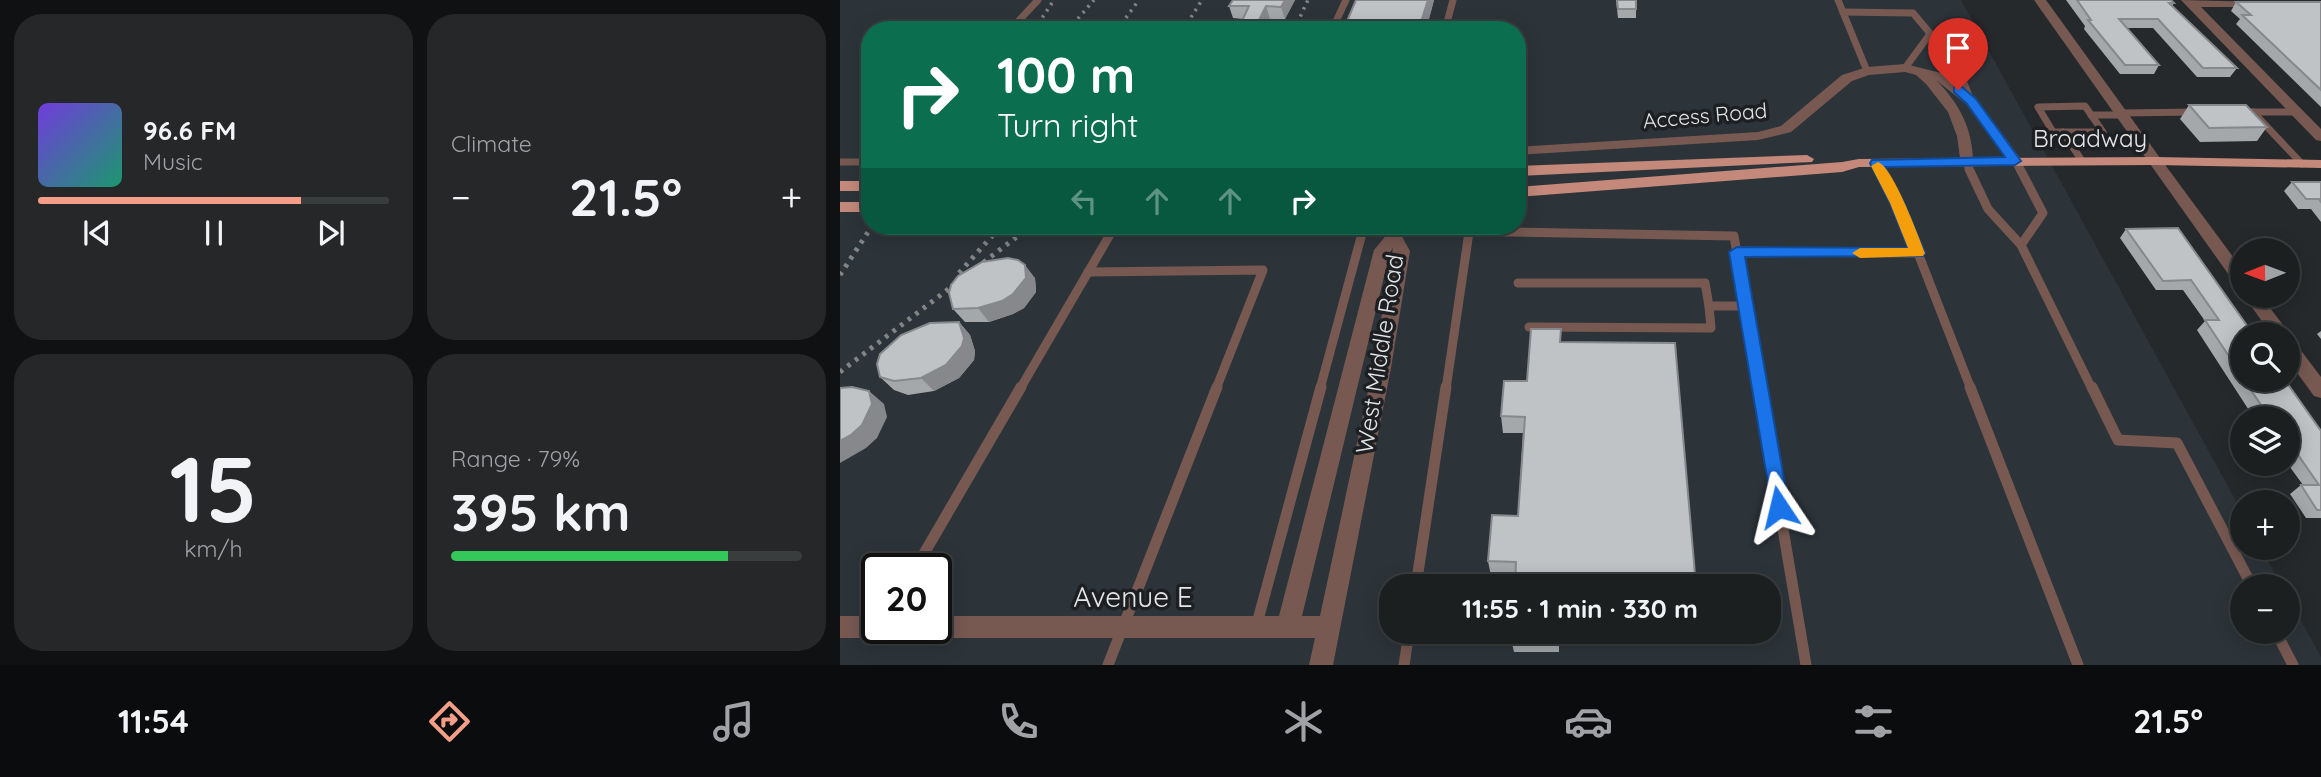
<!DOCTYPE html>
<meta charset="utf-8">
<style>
:root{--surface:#1c1f20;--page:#252729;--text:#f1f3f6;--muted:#a0a2a5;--line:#3a3d3e;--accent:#f49e88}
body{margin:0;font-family:Quicksand,sans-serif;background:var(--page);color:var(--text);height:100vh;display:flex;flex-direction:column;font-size:26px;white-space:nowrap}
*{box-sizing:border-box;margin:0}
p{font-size:23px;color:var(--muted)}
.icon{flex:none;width:38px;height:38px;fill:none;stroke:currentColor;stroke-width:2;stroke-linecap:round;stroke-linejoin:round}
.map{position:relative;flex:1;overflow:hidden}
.sheet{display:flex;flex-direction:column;gap:14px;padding:14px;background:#0f1112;width:840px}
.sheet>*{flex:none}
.guide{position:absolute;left:21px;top:21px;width:665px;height:214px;border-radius:28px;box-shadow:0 4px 18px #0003,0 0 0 2px var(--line);background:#0b6e4f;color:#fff;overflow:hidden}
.needle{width:46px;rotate:269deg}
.tools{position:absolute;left:1390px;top:238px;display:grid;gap:14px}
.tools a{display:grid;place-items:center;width:70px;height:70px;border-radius:50%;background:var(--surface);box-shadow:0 4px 18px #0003,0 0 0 2px var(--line);font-size:35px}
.speed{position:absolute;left:21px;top:553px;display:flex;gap:14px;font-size:35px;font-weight:700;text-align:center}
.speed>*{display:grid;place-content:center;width:91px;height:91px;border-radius:50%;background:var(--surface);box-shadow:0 4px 18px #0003,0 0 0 2px var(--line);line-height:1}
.speed .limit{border:4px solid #111;border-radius:10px;background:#fff;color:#111}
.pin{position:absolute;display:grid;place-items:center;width:60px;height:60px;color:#fff;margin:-72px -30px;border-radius:50% 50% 50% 0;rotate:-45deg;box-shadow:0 0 7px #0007}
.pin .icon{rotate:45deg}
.me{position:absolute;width:77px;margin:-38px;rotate:350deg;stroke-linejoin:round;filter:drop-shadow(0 0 5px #0008)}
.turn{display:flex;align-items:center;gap:24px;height:147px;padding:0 21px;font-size:32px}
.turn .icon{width:91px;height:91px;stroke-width:2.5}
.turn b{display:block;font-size:49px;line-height:60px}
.lanes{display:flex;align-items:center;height:66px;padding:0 21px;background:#0003;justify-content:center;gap:35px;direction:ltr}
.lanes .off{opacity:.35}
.big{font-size:52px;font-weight:700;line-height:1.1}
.sheet .widget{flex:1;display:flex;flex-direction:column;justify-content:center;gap:10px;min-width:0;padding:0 24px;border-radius:28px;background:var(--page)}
.sheet .dial{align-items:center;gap:0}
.dial b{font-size:91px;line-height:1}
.song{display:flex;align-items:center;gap:21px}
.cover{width:84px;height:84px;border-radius:10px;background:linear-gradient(135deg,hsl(260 70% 55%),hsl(160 70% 35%))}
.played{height:7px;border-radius:4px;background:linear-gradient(90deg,var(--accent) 75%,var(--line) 75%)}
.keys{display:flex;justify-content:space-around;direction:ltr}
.heat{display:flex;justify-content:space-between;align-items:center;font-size:38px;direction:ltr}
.charge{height:10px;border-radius:5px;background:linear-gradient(90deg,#34c759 79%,var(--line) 0)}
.sheet .tiles{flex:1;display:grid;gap:14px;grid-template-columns:repeat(2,1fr)}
.trip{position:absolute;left:539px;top:574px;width:402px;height:70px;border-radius:28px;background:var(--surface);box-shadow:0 4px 18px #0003,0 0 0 2px var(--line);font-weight:700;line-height:70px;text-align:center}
.dock{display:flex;height:112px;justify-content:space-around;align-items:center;background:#0b0c0d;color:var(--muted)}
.dock .icon{width:49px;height:49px}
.dock .selected{color:var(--accent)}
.dock b{font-size:32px;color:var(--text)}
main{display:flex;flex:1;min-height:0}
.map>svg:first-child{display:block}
.built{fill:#2c343a;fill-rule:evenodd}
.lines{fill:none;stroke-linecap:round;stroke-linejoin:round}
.service-far2{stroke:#775952;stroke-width:7}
.service-far1{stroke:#775952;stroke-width:9}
.service{stroke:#775952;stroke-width:11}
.minor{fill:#775952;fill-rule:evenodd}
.tertiary{fill:#775952;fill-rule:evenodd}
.primary{fill:#c4897a;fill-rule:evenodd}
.rail-far1{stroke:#828586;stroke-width:3.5;stroke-dasharray:2.5 5;stroke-linecap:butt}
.rail{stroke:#828586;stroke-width:5;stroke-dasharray:3.5 6;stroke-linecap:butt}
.wall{fill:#a4a8aa}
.shaded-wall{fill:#86888b}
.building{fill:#bfc3c6;stroke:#86888b;stroke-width:2}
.route{fill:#1a73e8;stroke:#114b97;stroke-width:2}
.slow{fill:#f59e0b}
.labels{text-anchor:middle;stroke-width:7;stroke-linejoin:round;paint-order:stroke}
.far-street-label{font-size:21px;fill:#e3e5e6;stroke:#1d1f22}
.street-label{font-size:24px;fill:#e3e5e6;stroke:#1d1f22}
.near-street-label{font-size:28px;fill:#e3e5e6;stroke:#1d1f22}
</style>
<main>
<section class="sheet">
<div class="tiles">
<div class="widget">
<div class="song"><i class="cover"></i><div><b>96.6 FM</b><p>Music</p></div></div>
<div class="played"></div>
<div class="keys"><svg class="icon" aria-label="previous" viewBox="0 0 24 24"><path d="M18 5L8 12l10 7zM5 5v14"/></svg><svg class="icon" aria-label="pause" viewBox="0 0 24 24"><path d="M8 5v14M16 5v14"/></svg><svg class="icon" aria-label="next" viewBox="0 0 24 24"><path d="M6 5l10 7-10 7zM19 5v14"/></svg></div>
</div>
<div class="widget"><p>Climate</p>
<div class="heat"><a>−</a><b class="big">21.5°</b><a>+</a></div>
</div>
<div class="widget dial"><b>15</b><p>km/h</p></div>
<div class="widget"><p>Range · 79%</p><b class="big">395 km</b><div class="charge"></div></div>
</div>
</section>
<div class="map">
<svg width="1481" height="665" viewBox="0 0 1481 665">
<rect width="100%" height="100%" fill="#26292b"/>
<path class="built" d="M0,0H1121L1402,512V548H1421L1442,586H1402V632H1447V595L1481,657V665H0ZM30,30H677V226H30ZM37,569H96V628H37ZM551,586H929V632H551Z"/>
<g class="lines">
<g class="service-far2">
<path d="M998,0L1027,71"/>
<path d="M1003,12L1073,13L1109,56L1122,78L1131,101"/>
<path d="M170,30L198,0"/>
<path d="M492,30L506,0"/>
<path d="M605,30L613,0"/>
<path d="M1065,68L1090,34"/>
<path d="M1245,106L1263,132H1213L1198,107Z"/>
<path d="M1400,112H1456"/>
<path d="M1413,112L1462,164"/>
<path d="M1280,113L1357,112"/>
<path d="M1251,115H1282"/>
<path d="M1223,132L1242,161"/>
<path d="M1175,161L1180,171"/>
<path d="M0,162H30"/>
<path d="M1126,162L1130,171"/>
<path d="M1036,163L1040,171"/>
</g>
<g class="service-far1">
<path d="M1129,169L1148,209L1181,245L1252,389"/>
<path d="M1180,169L1203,213L1181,245"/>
<path d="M555,230L894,236L920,389"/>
<path d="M897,252L1078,253L1039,169"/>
<path d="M1078,253L1131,389"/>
<path d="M248,272L423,270L376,389"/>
<path d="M678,283H865L869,306"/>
<path d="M689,327L871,328L869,306H905"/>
<path d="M180,389L275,226"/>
<path d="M480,389L524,226"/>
<path d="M606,389L629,232"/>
</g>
<g class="service">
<path d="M919,387L966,665"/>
<path d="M1130,387L1238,665"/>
<path d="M1252,387L1278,440L1337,443L1412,586"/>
<path d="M75,569L181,387"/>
<path d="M576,586L606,387"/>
<path d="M416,627L481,387"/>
<path d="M1436,632L1453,665"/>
<path d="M268,665L377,387"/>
<path d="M564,665L569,632"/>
</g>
<g class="minor">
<path d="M1341,0L1422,2L1424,4L1418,7H1361L1481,129V141L1476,140Z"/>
<path d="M1065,64L1109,75L1136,98L1180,158V164H1170L1126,104L1096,80C1119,103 1133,129 1133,162L1126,166L1121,165L1117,136L1108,112L1086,84L1076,75L1065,72L1029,75L1012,81L951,132L918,140L677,155V147L918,132L941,126L1002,75L1027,67Z"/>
<path d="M1315,157L1320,158L1402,269V287L1396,285L1308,161Z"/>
<path d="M554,232L560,233L570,251L551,368L493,665H469L475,638H96L88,635L85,628H96V616H439L534,250L548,233ZM553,248L533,368L480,616H462L550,252Z"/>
<path d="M1404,296H1421L1446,329L1449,334L1447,337V334H1431Z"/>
<path d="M1447,338L1453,340L1481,377V398L1474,396L1447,359Z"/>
<path d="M0,616H37V628H48L45,635L37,638H0Z"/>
</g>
<path class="tertiary" d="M1194,0H1206L1320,158V164H1310Z"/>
<g class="primary">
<path d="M967,155L974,159L972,162L677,176V166Z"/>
<path d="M1315,157L1481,160V168L1315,165L1019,167L1002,172L677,197V187L1002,162L1019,159Z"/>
<rect x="0" y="181" width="30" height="10"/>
<rect x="0" y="202" width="30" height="10"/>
</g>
<g class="rail-far1">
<path d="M194,30L214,0"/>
<path d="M228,30L254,0"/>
<path d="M277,30L299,0"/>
<path d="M343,30L362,0"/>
<path d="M454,30L468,0"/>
</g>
<g class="rail">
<path d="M119,273L161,226"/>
<path d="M0,275L32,226"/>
<path d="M0,372L191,226"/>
</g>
</g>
<g class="wall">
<path d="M455,0L445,19H430L425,30H405L402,21L403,19L393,18L389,6Z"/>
<path d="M594,0L586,30H489L505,26Z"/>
<path d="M776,0H796V18H778Z"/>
<path d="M1226,0H1331L1334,3L1332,6L1397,68L1390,77H1357L1313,28H1287L1319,65L1314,74H1280L1244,29L1245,26Z"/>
<path d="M1396,2H1481V107L1396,24L1400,19L1391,11Z"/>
<path d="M1349,105L1427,127L1417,141L1360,142L1340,119Z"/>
<path d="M1452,182H1481V222L1471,209H1458L1444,191Z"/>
<path d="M1338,228L1402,334V380H1445L1481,431V518H1466L1450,494L1461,485H1463L1447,463V418H1414L1357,330L1365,321L1343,290H1316L1280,238L1286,229Z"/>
<path d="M195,278L196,292L184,308L173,314L149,322H125L113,309Z"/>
<path d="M119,322L130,335L135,351L134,360L119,378L94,391L68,395L54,390L40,377Z"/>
<path d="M721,329V342L675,576H651L648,561L678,516L683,433H663L661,416L687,381Z"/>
<path d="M1481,331V339L1477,334Z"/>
<path d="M672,632H858L856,641L719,639V652H674L671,639Z"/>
</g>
<g class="shaded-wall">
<path d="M445,0H455L445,19L441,7Z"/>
<path d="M588,0H594L586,30H581L580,25Z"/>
<path d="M426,6L430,19L425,30H422L419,20Z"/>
<path d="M185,265L195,278L196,292L184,308L173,314L149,322L138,308Z"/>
<path d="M119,322L130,335L135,351L134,360L119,378L94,391L81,378Z"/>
<path d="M29,391L44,404L47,417L37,438L26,448L0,463V441Z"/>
</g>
<g class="building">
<path d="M393,0H445L441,7L426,6L419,20L402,21L409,6H389Z"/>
<path d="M516,0H588L580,25L524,24L522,30H489L491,27L505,26Z"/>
<path d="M777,0H796V9H778Z"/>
<path d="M1237,0H1331L1334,3H1329L1397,68H1363L1318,19H1279L1319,65H1285L1248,20H1251Z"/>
<path d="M1396,2H1481V90L1402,15H1411Z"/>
<path d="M1349,105H1406L1427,127L1369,128Z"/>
<path d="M1452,182H1481V202L1479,199H1466Z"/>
<path d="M1338,228L1413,334H1402V376L1365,320H1379L1351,280L1323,281L1286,229Z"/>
<path d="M168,258L178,260L185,265L186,278L173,294L162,301L138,308L113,309L109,293L111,285L118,276L142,262Z"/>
<path d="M119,322L124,338L122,346L106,365L81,378L54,381L40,377L37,364L40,354L61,335L90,323Z"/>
<path d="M691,329H721L720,342L835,343L856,586H675L676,562L648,561L652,515L678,516L685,417L661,416L664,381H687Z"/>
<path d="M1404,380H1445L1481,431V510H1477L1461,485H1479L1447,439V418H1430Z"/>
<path d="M12,387L29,391L32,404L22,425L11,435L0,441V388Z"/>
<path d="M672,632H719V639H671Z"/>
</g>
<path class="route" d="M1114,87H1122L1136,99L1181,161L1175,165L1045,167L1064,203L1085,253L1083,256L905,257L949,507L946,513L939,515L933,513L889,252L897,247L1068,248L1050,203L1030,163L1032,160L1165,157L1127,104L1114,92Z"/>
<path class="slow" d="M1038,162C1053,167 1078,235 1085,253L1083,256L1020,258L1012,253L1020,248H1068L1050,203L1031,166Z"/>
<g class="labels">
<g class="far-street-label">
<text transform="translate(865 116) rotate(-5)" y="7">Access Road</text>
</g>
<g class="street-label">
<text x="1250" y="147">Broadway</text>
<text transform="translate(540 354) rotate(-81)" y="8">West Middle Road</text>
</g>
<g class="near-street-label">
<text x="293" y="607">Avenue E</text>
</g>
</g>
</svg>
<div class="tools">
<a><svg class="needle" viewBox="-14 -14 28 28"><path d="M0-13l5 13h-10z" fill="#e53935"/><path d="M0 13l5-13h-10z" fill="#a0a2a5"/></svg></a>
<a><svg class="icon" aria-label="search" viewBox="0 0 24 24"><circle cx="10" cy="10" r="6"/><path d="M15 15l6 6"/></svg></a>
<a><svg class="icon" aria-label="layers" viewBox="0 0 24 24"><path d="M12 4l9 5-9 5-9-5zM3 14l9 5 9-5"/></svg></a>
<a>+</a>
<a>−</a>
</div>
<div class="speed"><div class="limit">20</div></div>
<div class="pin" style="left:1118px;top:90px;background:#d93025"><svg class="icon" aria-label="arrive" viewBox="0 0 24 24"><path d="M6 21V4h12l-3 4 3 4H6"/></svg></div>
<svg class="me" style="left:939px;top:507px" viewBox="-20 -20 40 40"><path d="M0-17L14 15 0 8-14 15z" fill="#1a73e8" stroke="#fff" stroke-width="4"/></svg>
<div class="trip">11:55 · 1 min · 330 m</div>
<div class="guide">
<div class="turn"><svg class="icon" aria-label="right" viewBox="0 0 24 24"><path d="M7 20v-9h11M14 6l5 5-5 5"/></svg><div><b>100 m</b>Turn right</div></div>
<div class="lanes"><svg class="icon off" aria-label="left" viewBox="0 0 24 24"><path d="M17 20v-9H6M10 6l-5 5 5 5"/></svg><svg class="icon off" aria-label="ahead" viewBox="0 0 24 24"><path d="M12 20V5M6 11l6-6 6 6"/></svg><svg class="icon off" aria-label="ahead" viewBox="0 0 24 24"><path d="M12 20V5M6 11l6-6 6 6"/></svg><svg class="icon" aria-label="right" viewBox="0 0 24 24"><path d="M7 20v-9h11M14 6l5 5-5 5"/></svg></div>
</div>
</div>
</main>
<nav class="dock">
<b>11:54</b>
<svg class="icon selected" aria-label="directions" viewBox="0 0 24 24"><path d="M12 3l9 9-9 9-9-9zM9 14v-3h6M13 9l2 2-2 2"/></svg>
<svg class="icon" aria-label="music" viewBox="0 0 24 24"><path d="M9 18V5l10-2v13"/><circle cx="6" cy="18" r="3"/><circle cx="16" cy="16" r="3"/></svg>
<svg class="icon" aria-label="phone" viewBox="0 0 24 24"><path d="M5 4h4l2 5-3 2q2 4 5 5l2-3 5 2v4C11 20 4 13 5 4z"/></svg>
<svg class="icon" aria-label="climate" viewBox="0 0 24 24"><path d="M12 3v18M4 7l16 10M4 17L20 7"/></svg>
<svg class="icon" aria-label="car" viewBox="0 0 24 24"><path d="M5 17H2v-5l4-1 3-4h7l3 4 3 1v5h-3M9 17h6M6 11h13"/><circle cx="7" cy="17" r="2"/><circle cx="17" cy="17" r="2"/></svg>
<svg class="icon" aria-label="filters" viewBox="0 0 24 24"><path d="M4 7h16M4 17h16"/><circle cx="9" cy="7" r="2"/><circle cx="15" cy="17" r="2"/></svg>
<b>21.5°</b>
</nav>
